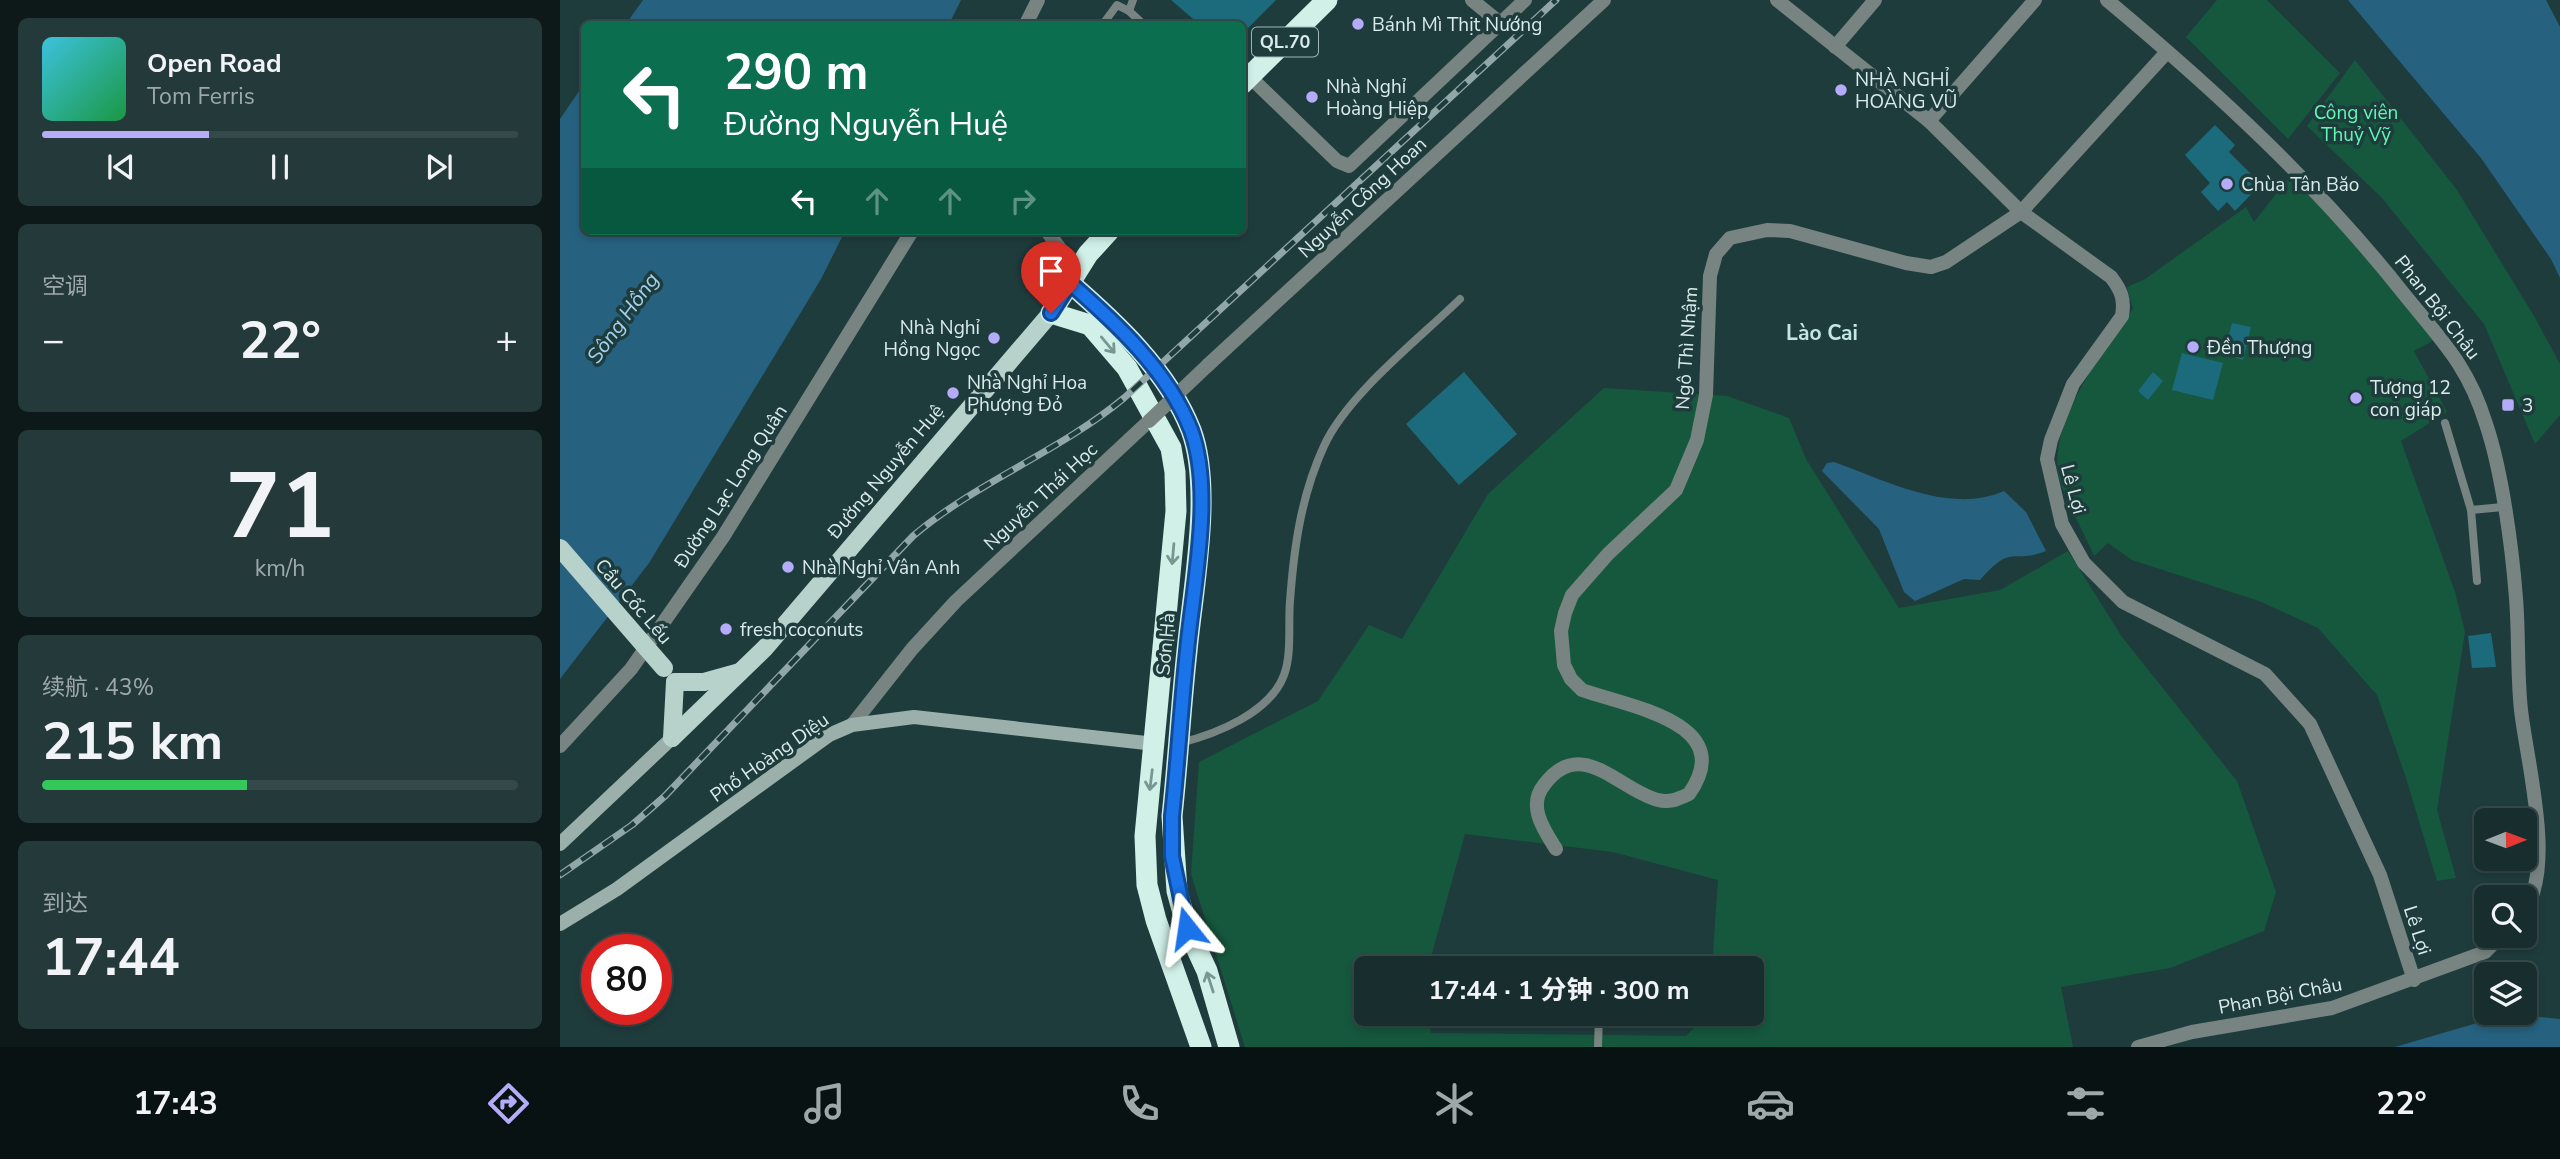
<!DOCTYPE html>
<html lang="zh">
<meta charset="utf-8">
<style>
:root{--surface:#172d2e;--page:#24393a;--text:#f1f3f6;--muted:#9ea8aa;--line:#36494a;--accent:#b4acf9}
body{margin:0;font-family:"Nunito Sans","Noto Sans SC",sans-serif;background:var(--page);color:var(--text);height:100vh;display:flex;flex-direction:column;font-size:26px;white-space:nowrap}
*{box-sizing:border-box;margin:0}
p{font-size:23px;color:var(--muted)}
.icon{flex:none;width:38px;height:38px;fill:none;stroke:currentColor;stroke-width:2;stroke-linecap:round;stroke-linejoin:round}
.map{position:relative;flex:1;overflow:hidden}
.details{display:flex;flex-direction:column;gap:18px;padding:18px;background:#0d1919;width:560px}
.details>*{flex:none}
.top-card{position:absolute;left:21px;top:21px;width:665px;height:214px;border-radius:10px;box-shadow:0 4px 10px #0003,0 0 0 2px var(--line);background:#0b6e4f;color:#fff;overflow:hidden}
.needle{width:46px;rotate:89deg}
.controls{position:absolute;left:1914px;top:808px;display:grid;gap:14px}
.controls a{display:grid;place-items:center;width:63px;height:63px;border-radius:10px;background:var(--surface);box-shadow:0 4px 10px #0003,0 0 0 2px var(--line);font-size:35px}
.speed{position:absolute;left:21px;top:934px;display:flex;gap:14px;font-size:35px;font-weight:700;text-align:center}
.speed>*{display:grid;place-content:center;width:91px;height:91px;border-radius:50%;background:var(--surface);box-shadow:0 4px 10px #0003,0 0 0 2px var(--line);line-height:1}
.speed .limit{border:10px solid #d22;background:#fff;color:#111}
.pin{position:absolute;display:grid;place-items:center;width:60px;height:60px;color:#fff;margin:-72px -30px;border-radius:50% 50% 50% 0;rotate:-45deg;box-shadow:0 0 7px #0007}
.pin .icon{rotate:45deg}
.me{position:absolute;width:77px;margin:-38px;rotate:345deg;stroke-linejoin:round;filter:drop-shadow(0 0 5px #0008)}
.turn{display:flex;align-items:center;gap:24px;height:147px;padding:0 28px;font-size:32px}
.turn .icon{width:91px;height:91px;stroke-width:2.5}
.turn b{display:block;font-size:49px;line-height:60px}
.lanes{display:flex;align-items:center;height:66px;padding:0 28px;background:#0003;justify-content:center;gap:35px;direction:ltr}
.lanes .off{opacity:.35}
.big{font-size:52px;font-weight:700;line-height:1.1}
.details .card{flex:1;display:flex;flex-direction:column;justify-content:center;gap:10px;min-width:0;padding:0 24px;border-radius:10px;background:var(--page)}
.details .dial{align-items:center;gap:0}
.dial b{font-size:91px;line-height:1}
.song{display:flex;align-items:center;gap:21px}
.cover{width:84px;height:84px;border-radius:10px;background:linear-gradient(135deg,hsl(190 70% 55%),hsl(140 70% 35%))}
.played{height:7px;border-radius:4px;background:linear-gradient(90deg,var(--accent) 35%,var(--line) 35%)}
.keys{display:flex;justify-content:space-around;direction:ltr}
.heat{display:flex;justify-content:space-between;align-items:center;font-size:38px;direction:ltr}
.charge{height:10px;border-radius:5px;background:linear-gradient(90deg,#34c759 43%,var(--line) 0)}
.trip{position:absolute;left:794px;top:956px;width:410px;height:70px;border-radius:10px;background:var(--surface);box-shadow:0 4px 10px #0003,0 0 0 2px var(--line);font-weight:700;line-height:70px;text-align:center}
.dock{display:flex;height:112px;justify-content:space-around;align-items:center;background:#091212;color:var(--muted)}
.dock .icon{width:49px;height:49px}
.dock .active{color:var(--accent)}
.dock b{font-size:32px;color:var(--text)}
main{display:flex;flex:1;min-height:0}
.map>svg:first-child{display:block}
.green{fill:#15583d;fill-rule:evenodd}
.water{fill:#266280}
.building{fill:#1c6b7d}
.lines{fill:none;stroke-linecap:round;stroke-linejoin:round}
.lane{stroke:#778481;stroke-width:8}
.street{stroke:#778481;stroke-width:14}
.secondary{stroke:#9bb0ab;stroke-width:14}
.primary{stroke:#b7d1cb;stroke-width:18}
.highway{stroke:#d0f0e8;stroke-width:21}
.rail-casing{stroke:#91a6a7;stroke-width:7}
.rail{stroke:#1f3c3d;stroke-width:4.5;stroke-dasharray:13;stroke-linecap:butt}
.street-bridge{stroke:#778481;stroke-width:14}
.primary-bridge{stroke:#b7d1cb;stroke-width:18}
.oneway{stroke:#789692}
.route-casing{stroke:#114b97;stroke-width:18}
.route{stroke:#1a73e8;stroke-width:12}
.poi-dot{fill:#b4acf9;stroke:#1f3c3d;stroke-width:2.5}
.labels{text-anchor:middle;stroke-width:7;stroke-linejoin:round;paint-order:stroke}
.shield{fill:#1f3c3d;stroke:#a2b6b7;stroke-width:2}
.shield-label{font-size:18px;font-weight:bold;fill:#daebeb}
.poi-label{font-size:19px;fill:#daebeb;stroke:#1f3c3d;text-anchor:start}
.park-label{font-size:19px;fill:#5ff9b7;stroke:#1f3c3d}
.street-label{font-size:19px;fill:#daebeb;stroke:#1f3c3d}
.water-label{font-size:21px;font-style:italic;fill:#a2d2ef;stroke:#1f3c3d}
.neighbourhood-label{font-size:21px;font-weight:bold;fill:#c4e6e7;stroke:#1f3c3d}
</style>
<main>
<section class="details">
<div class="card">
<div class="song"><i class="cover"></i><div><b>Open Road</b><p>Tom Ferris</p></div></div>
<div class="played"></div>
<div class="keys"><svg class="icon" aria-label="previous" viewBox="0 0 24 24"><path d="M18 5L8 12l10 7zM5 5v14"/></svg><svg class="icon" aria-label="pause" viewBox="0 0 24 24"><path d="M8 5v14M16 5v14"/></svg><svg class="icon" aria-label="next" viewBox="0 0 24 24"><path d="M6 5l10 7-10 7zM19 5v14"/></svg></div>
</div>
<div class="card"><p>空调</p>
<div class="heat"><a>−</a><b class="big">22°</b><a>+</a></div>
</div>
<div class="card dial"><b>71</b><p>km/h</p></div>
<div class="card"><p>续航 · 43%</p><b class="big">215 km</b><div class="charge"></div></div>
<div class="card"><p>到达</p><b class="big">17:44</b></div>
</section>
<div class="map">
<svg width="2000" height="1047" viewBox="0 0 2000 1047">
<rect width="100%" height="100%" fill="#1f3c3d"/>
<g class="green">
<path d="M1657,0H1707L1780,73L1728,139L1626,37Z"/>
<path d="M1795,60L1897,190L1974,316L2000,364V415L1975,444L1924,324L1822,198L1747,126Z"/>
<path d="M1734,171L1796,227L1860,310L1874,340L1854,351L1887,412L1841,441L1895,592L1905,632L1877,810L1896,878L1877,881L1846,778L1817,695L1758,628L1699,601L1572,560L1548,543L1534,556C1525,534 1501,493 1498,472C1491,419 1544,350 1573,309L1567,287L1585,279L1686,207L1694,222Z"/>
<path d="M1044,388L1167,396L1229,418L1246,459L1339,608L1440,590L1508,551L1562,637L1677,781L1716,892L1704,931L1610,968L1501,987L1513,1047H685L631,874L639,762L758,701L809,625L842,639L928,494ZM905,834L1053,852L1158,880L1152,968H1192V1013H1149L1126,1036L871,1033L867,1013H807V968H868Z"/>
</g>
<g class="water">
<path d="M83,0H401L389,24H66Z"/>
<path d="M1788,0H1986L2000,27V278L1991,259L1921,158Z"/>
<path d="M24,84V231H285L261,279L89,563L0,679V119Z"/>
<path d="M1274,462C1325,480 1390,515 1444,491L1466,512L1486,551C1450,565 1454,542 1420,580L1404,579L1355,601L1344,592L1319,529L1262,471L1267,463Z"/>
<path d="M1961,1015L2000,1019V1047H1835L1924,1021Z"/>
</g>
<g class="building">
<path d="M611,0H716L682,34V24H639Z"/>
<path d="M1655,125L1675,145L1669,152L1701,184L1675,211L1667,202L1658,211L1641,192L1650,183L1625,155Z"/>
<path d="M1672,323L1691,327L1683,360L1664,354Z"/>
<path d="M1622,353L1663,363L1653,400L1612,390Z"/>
<path d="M904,372L957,434L899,485L846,424Z"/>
<path d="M1593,372L1603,381L1588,400L1578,391Z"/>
<path d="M1931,633L1936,667L1912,668L1908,636Z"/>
</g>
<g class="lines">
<g class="lane">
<path d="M569,11L573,0"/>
<path d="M543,24L557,5L569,11L583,24"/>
<path d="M1885,423L1911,510L1943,507"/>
<path d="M1911,510L1917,581"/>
<path d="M620,743C656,734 710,713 724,675C732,654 728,624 730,601C734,547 741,496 764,446C787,395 859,339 900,299"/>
<path d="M1038,1047L1039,1013"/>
</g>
<g class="street">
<path d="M912,0L940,23"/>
<path d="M1217,0L1369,121L1461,212L1551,277C1561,290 1565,299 1562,316L1513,384L1491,440L1487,459L1502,524L1524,563L1563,602L1705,674L1750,724L1820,875L1854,980"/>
<path d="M1547,0C1655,90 1757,184 1844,294C1881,340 1908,365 1926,424C1942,471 1952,547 1956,598C1959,635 1957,673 1961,710C1967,763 1995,865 1965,910"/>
<path d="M466,24L478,0"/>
<path d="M1275,47L1315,0"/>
<path d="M689,76L777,161L789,166L965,0"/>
<path d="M1369,121L1475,0"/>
<path d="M487,231L517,272"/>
<path d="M648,365L1044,0"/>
<path d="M292,725L352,649L396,601L589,421"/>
<path d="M0,746L71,669L163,537L352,231"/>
<path d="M996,849C984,830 967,806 984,785C1021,735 1059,790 1098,800C1110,803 1118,799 1129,794C1179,723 1070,707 1022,690L1011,679L1004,665L1001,631L1005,613L1012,595L1048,554L1116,490L1137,440L1146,395L1150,276L1156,254L1170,238L1207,230L1230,231L1346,263L1371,267L1386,262L1461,212L1607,52"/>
<path d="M1578,1047L1632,1032L1772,1008L1925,952L1941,936"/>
</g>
<g class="secondary">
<path d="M0,844L112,738"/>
<path d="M0,924L57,889L269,735L292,725L354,717L595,744"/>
</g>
<g class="primary">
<path d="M115,682H144L180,672"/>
<path d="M112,738L205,648L491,313"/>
<path d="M112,738L115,682"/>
</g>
<g class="highway">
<path d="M682,84L767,0"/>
<path d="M549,231L528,254L491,313L530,325L567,368L611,448L615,472L616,511L585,836L587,885L596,920L641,1047"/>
<path d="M510,283C556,323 608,371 631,430C653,488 633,588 627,651C621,706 618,761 612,816L617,891L627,928L647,971L669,1047"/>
</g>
<g class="rail-casing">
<path id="rail" d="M0,875L72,825L105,796L353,536C418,481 499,452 564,398L996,0"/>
</g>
<use href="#rail" class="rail"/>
<path class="street-bridge" d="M589,421L648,365"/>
<path class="primary-bridge" d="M0,548L104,668"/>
</g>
<defs><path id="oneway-shaft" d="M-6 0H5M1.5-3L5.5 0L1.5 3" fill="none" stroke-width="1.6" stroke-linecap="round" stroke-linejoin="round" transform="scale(1.75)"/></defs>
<g class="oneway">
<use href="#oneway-shaft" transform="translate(548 345) rotate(50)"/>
<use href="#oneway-shaft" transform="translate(613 554) rotate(95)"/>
<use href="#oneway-shaft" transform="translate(591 780) rotate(97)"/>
<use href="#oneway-shaft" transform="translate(650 982) rotate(-108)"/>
</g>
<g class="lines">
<g class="route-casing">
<path id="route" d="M491,313L510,283C556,323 608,371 631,430C654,492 633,586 627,651C621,706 618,761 612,816V856L627,928"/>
</g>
<use href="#route" class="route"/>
</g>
<g class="poi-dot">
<circle cx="798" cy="24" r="7"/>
<circle cx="1281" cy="90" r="7"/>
<circle cx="752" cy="97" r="7"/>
<circle cx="1667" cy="184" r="7"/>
<circle cx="434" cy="338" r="7"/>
<circle cx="1633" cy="347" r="7"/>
<circle cx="393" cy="393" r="7"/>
<circle cx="1796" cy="398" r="7"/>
<rect x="1941" y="398" width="14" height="14" rx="3.5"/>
<circle cx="228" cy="567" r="7"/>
<circle cx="166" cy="629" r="7"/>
</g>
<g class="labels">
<rect class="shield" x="692" y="27.5" width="66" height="29" rx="5"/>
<g class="shield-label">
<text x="725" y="48">QL.70</text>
</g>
<g class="poi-label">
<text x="812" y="31">Bánh Mì Thịt Nướng</text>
<text x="1295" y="86">NHÀ NGHỈ<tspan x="1295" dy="22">HOÀNG VŨ</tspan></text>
<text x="766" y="93">Nhà Nghỉ<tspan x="766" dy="22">Hoàng Hiệp</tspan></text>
<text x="1681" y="191">Chùa Tân Băo</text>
<text x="420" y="334" text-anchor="end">Nhà Nghỉ<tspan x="420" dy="22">Hồng Ngọc</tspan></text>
<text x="1647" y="354">Đền Thượng</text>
<text x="407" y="389">Nhà Nghỉ Hoa<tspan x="407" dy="22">Phượng Đỏ</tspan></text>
<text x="1810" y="394">Tượng 12<tspan x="1810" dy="22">con giáp</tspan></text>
<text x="1962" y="412">3</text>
<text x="242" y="574">Nhà Nghỉ Vân Anh</text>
<text x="180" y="636">fresh coconuts</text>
</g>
<g class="park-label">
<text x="1796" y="119">Công viên<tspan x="1796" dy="22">Thuỷ Vỹ</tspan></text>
</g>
<g class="street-label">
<text transform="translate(802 197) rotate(-43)" y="7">Nguyễn Công Hoan</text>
<text transform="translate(1878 307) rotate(52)" y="7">Phan Bội Châu</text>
<text transform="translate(1126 348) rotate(-86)" y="7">Ngô Thì Nhậm</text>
<text transform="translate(325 471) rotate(-50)" y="7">Đường Nguyễn Huệ</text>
<text transform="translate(170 486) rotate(-57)" y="7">Đường Lạc Long Quân</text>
<text transform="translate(1514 489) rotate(75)" y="7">Lê Lợi</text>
<text transform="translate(480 496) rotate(-43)" y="7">Nguyễn Thái Học</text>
<text transform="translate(74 601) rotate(49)" y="7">Cầu Cốc Lếu</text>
<text transform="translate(605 644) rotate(-85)" y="7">Sơn Hà</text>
<text transform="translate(209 757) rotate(-35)" y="7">Phố Hoàng Diệu</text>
<text transform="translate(1858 930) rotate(72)" y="7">Lê Lợi</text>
<text transform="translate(1720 995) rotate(-11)" y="7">Phan Bội Châu</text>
</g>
<g class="water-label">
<text transform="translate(63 318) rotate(-54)" y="7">Sông Hồng</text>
</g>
<g class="neighbourhood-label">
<text x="1262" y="340">Lào Cai</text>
</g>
</g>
</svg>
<div class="controls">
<a><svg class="needle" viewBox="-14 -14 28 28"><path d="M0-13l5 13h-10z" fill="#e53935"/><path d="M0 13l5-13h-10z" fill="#9ea8aa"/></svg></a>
<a><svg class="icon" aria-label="search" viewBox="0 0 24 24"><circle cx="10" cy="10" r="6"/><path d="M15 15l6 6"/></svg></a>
<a><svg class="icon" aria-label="layers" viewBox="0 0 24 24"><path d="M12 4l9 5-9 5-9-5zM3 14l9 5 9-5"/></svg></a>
</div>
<div class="speed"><div class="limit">80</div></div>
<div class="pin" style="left:491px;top:313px;background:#d93025"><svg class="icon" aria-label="arrive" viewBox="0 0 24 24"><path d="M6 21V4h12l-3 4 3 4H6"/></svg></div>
<svg class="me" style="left:627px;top:928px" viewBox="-20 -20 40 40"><path d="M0-17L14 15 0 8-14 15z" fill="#1a73e8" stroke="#fff" stroke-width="4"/></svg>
<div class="trip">17:44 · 1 分钟 · 300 m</div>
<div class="top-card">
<div class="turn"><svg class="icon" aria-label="left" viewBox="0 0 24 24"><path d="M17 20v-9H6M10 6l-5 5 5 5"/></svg><div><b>290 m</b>Đường Nguyễn Huệ</div></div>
<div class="lanes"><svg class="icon" aria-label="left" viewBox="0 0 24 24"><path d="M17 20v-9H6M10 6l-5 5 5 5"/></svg><svg class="icon off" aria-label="ahead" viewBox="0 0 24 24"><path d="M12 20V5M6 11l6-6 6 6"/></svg><svg class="icon off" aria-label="ahead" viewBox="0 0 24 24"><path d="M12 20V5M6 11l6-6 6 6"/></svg><svg class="icon off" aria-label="right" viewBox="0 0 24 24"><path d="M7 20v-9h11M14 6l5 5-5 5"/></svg></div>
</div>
</div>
</main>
<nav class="dock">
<b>17:43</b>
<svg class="icon active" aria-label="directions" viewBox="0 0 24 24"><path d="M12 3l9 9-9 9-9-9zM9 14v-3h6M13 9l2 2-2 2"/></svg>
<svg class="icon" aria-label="music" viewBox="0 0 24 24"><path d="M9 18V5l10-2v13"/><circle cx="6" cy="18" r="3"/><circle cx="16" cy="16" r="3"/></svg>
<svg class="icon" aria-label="phone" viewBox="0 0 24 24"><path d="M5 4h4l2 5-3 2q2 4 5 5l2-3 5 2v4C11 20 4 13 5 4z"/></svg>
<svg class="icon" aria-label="climate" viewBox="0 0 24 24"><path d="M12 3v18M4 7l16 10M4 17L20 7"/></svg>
<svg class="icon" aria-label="car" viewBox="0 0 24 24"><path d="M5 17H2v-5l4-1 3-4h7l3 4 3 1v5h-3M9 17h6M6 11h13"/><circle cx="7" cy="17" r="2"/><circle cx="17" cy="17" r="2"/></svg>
<svg class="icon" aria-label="filters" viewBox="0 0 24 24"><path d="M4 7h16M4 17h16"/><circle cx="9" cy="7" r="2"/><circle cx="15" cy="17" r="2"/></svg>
<b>22°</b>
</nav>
